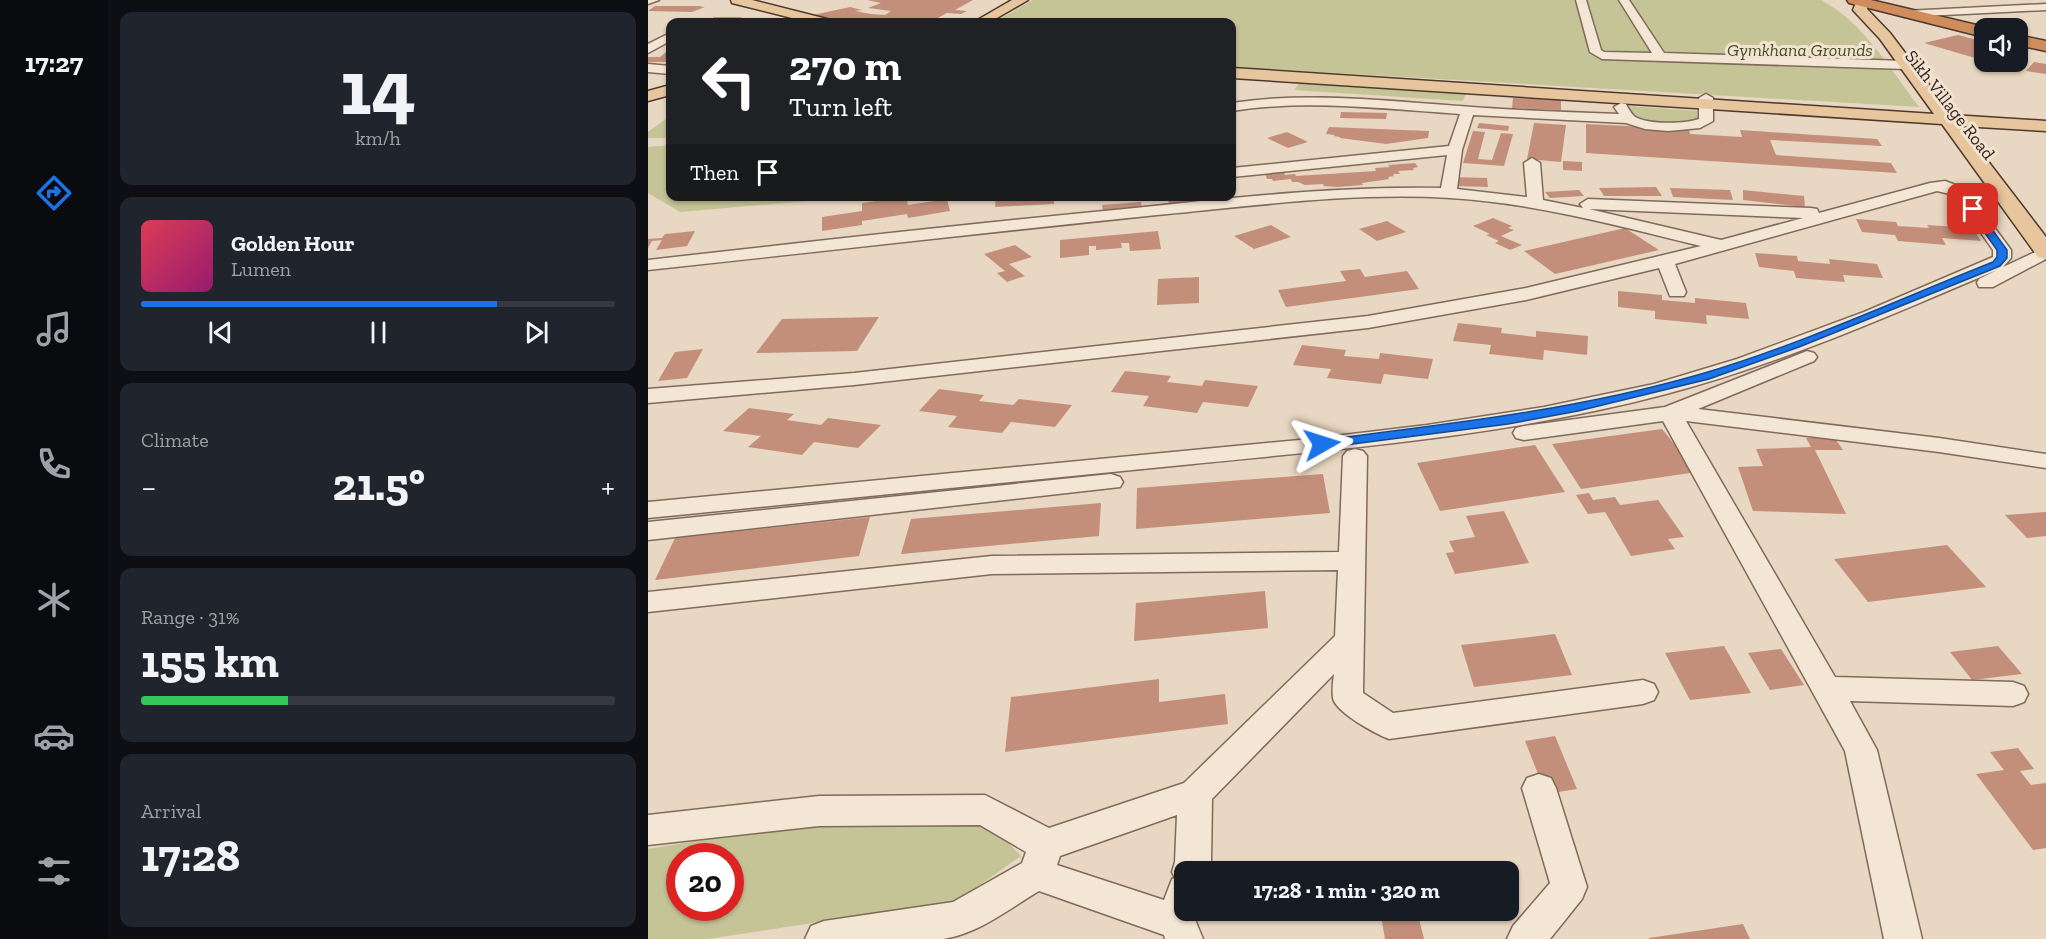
<!DOCTYPE html>
<meta charset="utf-8">
<style>
:root{--surface:#171b24;--page:#20242c;--text:#f1f3f6;--muted:#9ea1a6;--line:#363941;--accent:#1a73e8}
body{margin:0;font-family:"Zilla Slab",serif;background:var(--page);color:var(--text);height:100vh;display:flex;flex-direction:column;font-size:22px;white-space:nowrap}
*{box-sizing:border-box;margin:0}
p{font-size:20px;color:var(--muted)}
.icon{flex:none;width:33px;height:33px;fill:none;stroke:currentColor;stroke-width:2;stroke-linecap:round;stroke-linejoin:round}
.map{position:relative;flex:1;overflow:hidden}
.panel{display:flex;flex-direction:column;gap:12px;padding:12px;background:#0d0f14;width:540px}
.panel>*{flex:none}
.guide{position:absolute;left:18px;top:18px;width:570px;height:183px;border-radius:12px;box-shadow:0 2px 4px #0004;background:#202124;color:#fff;overflow:hidden}
.buttons{position:absolute;left:1326px;top:18px;display:grid;gap:12px}
.buttons a{display:grid;place-items:center;width:54px;height:54px;border-radius:12px;background:var(--surface);box-shadow:0 2px 4px #0004;font-size:30px}
.speed{position:absolute;left:18px;top:843px;display:flex;gap:12px;font-size:30px;font-weight:700;text-align:center}
.speed>*{display:grid;place-content:center;width:78px;height:78px;border-radius:50%;background:var(--surface);box-shadow:0 2px 4px #0004;line-height:1}
.speed .limit{border:9px solid #d22;background:#fff;color:#111}
.pin{position:absolute;display:grid;place-items:center;width:51px;height:51px;color:#fff;margin:-26px;border-radius:12px;box-shadow:0 3px 9px #0006}
.me{position:absolute;width:66px;margin:-33px;rotate:84deg;stroke-linejoin:round;filter:drop-shadow(0 0 4px #0008)}
.turn{display:flex;align-items:center;gap:21px;height:126px;padding:0 24px;font-size:27px}
.turn .icon{width:78px;height:78px;stroke-width:2.5}
.turn b{display:block;font-size:42px;line-height:51px}
.then{display:flex;align-items:center;height:57px;padding:0 24px;background:#0003;gap:12px;font-size:22px}
.big{font-size:45px;font-weight:800;line-height:1.1}
.panel .widget{flex:1;display:flex;flex-direction:column;justify-content:center;gap:9px;min-width:0;padding:0 21px;border-radius:12px;background:var(--page)}
.panel .dial{align-items:center;gap:0}
.dial b{font-size:78px;line-height:1}
.song{display:flex;align-items:center;gap:18px}
.cover{width:72px;height:72px;border-radius:9px;background:linear-gradient(135deg,hsl(350 70% 55%),hsl(320 70% 35%))}
.played{height:6px;border-radius:3px;background:linear-gradient(90deg,var(--accent) 75%,var(--line) 75%)}
.keys{display:flex;justify-content:space-around;direction:ltr}
.heat{display:flex;justify-content:space-between;align-items:center;font-size:33px;direction:ltr}
.charge{height:9px;border-radius:4px;background:linear-gradient(90deg,#34c759 31%,var(--line) 0)}
.trip{position:absolute;left:526px;top:861px;width:345px;height:60px;border-radius:12px;background:var(--surface);box-shadow:0 2px 4px #0004;font-weight:800;line-height:60px;text-align:center}
main{display:flex;flex:1;min-height:0}
.tabs{display:flex;flex-direction:column;width:108px;justify-content:space-around;align-items:center;background:#090b0e;color:var(--muted)}
.tabs .icon{width:42px;height:42px}
.tabs .active{color:var(--accent)}
.tabs b{font-size:27px;color:var(--text)}
.map>svg:first-child{display:block}
.green{fill:#c5c497;fill-rule:evenodd}
.building{fill:#c38f7b}
.lines{fill:none;stroke-linecap:round;stroke-linejoin:round}
.minor-casing{stroke:#806a5b;stroke-width:3}
.major-casing{stroke:#4e392f;stroke-width:3}
.highway-casing{stroke:#4e392f;stroke-width:3}
.minor{fill:#f4e6d4;fill-rule:evenodd}
.major{fill:#e8c69d;fill-rule:evenodd}
.highway{fill:#d08c5a;fill-rule:evenodd}
.route{fill:#1a73e8;stroke:#114b97;stroke-width:1.5}
.labels{text-anchor:middle;stroke-width:6;stroke-linejoin:round;paint-order:stroke}
.far-park-label{font-size:18px;font-style:italic;fill:#484c26;stroke:#f1e3d0}
.far-street-label{font-size:18px;fill:#31241e;stroke:#f1e3d0}
</style>
<main>
<nav class="tabs">
<b>17:27</b>
<svg class="icon active" aria-label="directions" viewBox="0 0 24 24"><path d="M12 3l9 9-9 9-9-9zM9 14v-3h6M13 9l2 2-2 2"/></svg>
<svg class="icon" aria-label="music" viewBox="0 0 24 24"><path d="M9 18V5l10-2v13"/><circle cx="6" cy="18" r="3"/><circle cx="16" cy="16" r="3"/></svg>
<svg class="icon" aria-label="phone" viewBox="0 0 24 24"><path d="M5 4h4l2 5-3 2q2 4 5 5l2-3 5 2v4C11 20 4 13 5 4z"/></svg>
<svg class="icon" aria-label="climate" viewBox="0 0 24 24"><path d="M12 3v18M4 7l16 10M4 17L20 7"/></svg>
<svg class="icon" aria-label="car" viewBox="0 0 24 24"><path d="M5 17H2v-5l4-1 3-4h7l3 4 3 1v5h-3M9 17h6M6 11h13"/><circle cx="7" cy="17" r="2"/><circle cx="17" cy="17" r="2"/></svg>
<svg class="icon" aria-label="filters" viewBox="0 0 24 24"><path d="M4 7h16M4 17h16"/><circle cx="9" cy="7" r="2"/><circle cx="15" cy="17" r="2"/></svg>
</nav>
<section class="panel">
<div class="widget dial"><b>14</b><p>km/h</p></div>
<div class="widget">
<div class="song"><i class="cover"></i><div><b>Golden Hour</b><p>Lumen</p></div></div>
<div class="played"></div>
<div class="keys"><svg class="icon" aria-label="previous" viewBox="0 0 24 24"><path d="M18 5L8 12l10 7zM5 5v14"/></svg><svg class="icon" aria-label="pause" viewBox="0 0 24 24"><path d="M8 5v14M16 5v14"/></svg><svg class="icon" aria-label="next" viewBox="0 0 24 24"><path d="M6 5l10 7-10 7zM19 5v14"/></svg></div>
</div>
<div class="widget"><p>Climate</p>
<div class="heat"><a>−</a><b class="big">21.5°</b><a>+</a></div>
</div>
<div class="widget"><p>Range · 31%</p><b class="big">155 km</b><div class="charge"></div></div>
<div class="widget"><p>Arrival</p><b class="big">17:28</b></div>
</section>
<div class="map">
<svg width="1398" height="939" viewBox="0 0 1398 939">
<rect width="100%" height="100%" fill="#e8d7c2"/>
<g class="green">
<path d="M385,0H1173C1215,22 1243,70 1271,107L584,67V22H346Z"/>
<path d="M655,79L819,90L815,101L646,90Z"/>
<path d="M981,106L1052,111L1050,121L1046,123C1025,123 1000,127 982,113Z"/>
<path d="M19,118H22V138H0V132Z"/>
<path d="M22,145V196L208,197L32,212L0,193V147Z"/>
<path d="M157,823L342,824L373,856L309,901L60,939H0V849ZM32,856H82V908H32Z"/>
</g>
<g class="building">
<path d="M219,0H325L307,10L319,11L313,14L299,13L282,22H189L165,15L202,7L214,10L207,11L223,14L237,15L243,11L220,8L233,3Z"/>
<path d="M7,6H54L52,7H57L44,12L0,11Z"/>
<path d="M66,17H94L86,22H59Z"/>
<path d="M1310,35L1336,42V55L1327,58L1276,43Z"/>
<path d="M22,49V60L19,62H0V57H12Z"/>
<path d="M1386,62L1398,64V74L1378,71Z"/>
<path d="M865,98L913,100V110L864,108Z"/>
<path d="M693,112L739,113L738,119L692,118Z"/>
<path d="M831,123L861,126L860,131L829,128Z"/>
<path d="M886,123L918,125L913,162L879,159Z"/>
<path d="M938,124L1041,129L1042,134L1094,137L1092,130L1229,139L1234,146L1122,140L1128,155L1243,163L1249,173L938,153Z"/>
<path d="M681,127L781,131L780,138L738,144L692,138V137L686,136L687,135L678,134Z"/>
<path d="M825,131L837,132L830,159L844,160L853,133L865,134L856,166L815,163Z"/>
<path d="M639,132L660,142L640,148L619,138Z"/>
<path d="M915,161L934,162V171L915,170Z"/>
<path d="M767,163L770,167L765,168L766,170L750,171L752,174H745L746,176L740,177L741,179L714,183L715,185L689,187L676,186L675,184L657,185L650,182H644L643,179L625,181L624,179H619L617,173L636,172L637,175L647,174L648,176L728,171L727,168L742,167L740,165Z"/>
<path d="M805,177L839,178L840,187L805,186Z"/>
<path d="M1008,187L1014,196H956L951,188Z"/>
<path d="M1022,188L1082,190L1085,200L1025,197Z"/>
<path d="M931,190L936,196L902,198L897,192Z"/>
<path d="M1095,190L1156,196L1157,207L1095,200Z"/>
<path d="M348,196H374V198L406,196V204L347,207Z"/>
<path d="M414,196H440V199L414,201Z"/>
<path d="M541,196L542,204L521,206L520,198Z"/>
<path d="M258,197L260,205L299,199L302,211L260,218L259,214L214,221V225L174,231V217L214,211V203Z"/>
<path d="M493,202L494,209L455,212L454,205Z"/>
<path d="M845,218L864,226L860,228L866,230L853,236L874,245L862,250L847,243L851,241L838,235L842,234L825,226Z"/>
<path d="M1208,219L1248,222L1250,226L1281,228L1279,225L1325,228L1333,241L1294,238L1298,245L1250,241L1247,235L1214,232Z"/>
<path d="M739,221L758,232L729,241L711,229Z"/>
<path d="M623,225L643,237L606,249L586,236Z"/>
<path d="M977,228L1011,250L907,274L876,251Z"/>
<path d="M47,231L39,246L8,250L14,240L4,241L0,248V239L14,238L17,234Z"/>
<path d="M510,231L513,249L482,251L481,243H473L474,248L448,250V246H441V255L412,258V240Z"/>
<path d="M367,245L384,257L361,264L377,276L359,282L349,273L357,271L336,254Z"/>
<path d="M1107,253L1149,256L1150,261L1182,264L1181,259L1229,264L1235,278L1195,275L1197,282L1148,278L1146,271L1111,267Z"/>
<path d="M712,269L717,277L759,271L771,289L638,307L630,290L698,281L692,271Z"/>
<path d="M551,277V303L509,305L510,279Z"/>
<path d="M970,291L1014,295V300L1047,303V298L1098,303L1101,319L1058,315L1059,324L1007,319V311L970,307Z"/>
<path d="M231,317L209,351L108,353L134,319Z"/>
<path d="M810,323L854,328L853,333L888,337V331L940,336L939,355L896,350L895,360L841,354L843,345L805,341Z"/>
<path d="M654,345L698,350L696,356L731,359L732,353L785,359L780,379L736,374L733,384L679,378L683,369L645,365Z"/>
<path d="M55,349L39,378L10,381L27,352Z"/>
<path d="M477,371L523,376L519,382L554,386L557,380L610,386L600,407L555,402L549,413L495,406L501,396L463,392Z"/>
<path d="M291,389L336,395L331,401L365,405L371,399L424,405L407,427L363,422L354,433L300,427L309,416L271,411Z"/>
<path d="M101,408L146,414L139,420L173,425L180,418L233,425L210,448L166,442L154,455L100,447L113,436L75,431Z"/>
<path d="M1014,429L1049,472L933,489L904,444Z"/>
<path d="M1186,437L1195,450H1167L1198,514L1105,511L1090,467L1115,466L1108,449L1163,447L1158,438Z"/>
<path d="M887,445L917,492L792,511L769,463Z"/>
<path d="M675,474L682,513L488,529L489,488Z"/>
<path d="M941,493L945,500L967,497L972,505L1010,500L1036,537L1020,539L1027,549L983,556L957,512L940,514L928,495Z"/>
<path d="M453,503L451,536L253,554L263,519Z"/>
<path d="M856,511L881,563L807,574L798,553L806,552L801,541L827,537L818,516Z"/>
<path d="M1398,512V536L1379,538L1357,515Z"/>
<path d="M222,517L211,556L7,580L27,538Z"/>
<path d="M1299,545L1338,587L1220,602L1186,559Z"/>
<path d="M617,591L620,628L486,641L488,603Z"/>
<path d="M907,634L924,675L826,687L813,645Z"/>
<path d="M1076,646L1103,693L1042,700L1017,653Z"/>
<path d="M1350,646L1374,674L1324,680L1302,652Z"/>
<path d="M1133,649L1156,685L1122,690L1100,653Z"/>
<path d="M511,679V702L577,694L580,724L357,752L363,697Z"/>
<path d="M907,736L929,789L898,794L877,741Z"/>
<path d="M1370,748L1386,769L1372,771L1383,785L1398,783V848L1385,850L1328,774L1356,770L1342,752Z"/>
<path d="M769,911L776,939H737L733,916Z"/>
<path d="M1095,924L1102,939H1001V938Z"/>
</g>
<g class="lines">
<g class="minor-casing">
<g id="minor">
<path d="M0,0H11L0,4Z"/>
<path d="M928,0H938L953,50L956,52L1004,53L971,0H981L1016,53L1257,61L1263,65L1257,69L954,59L942,52Z"/>
<path d="M1398,4V10L1257,17L1252,14L1257,11Z"/>
<path d="M22,33V41L0,53V44Z"/>
<path d="M0,64L22,66V74L0,72Z"/>
<path d="M1058,94L1065,98V121L1052,128L1020,131L997,129L978,123L825,115L814,150L809,189L879,197L876,163L884,158L892,163L895,200L935,208L932,204L940,199L1163,208L1169,209L1171,213L1282,183L1297,181L1318,189L1363,250V258L1355,267L1398,247V259L1345,287H1331L1329,283L1331,279L1349,270C1241,316 1132,364 1018,394C864,435 704,448 545,464C363,482 182,500 0,518V502L662,439L779,425L896,407L1006,384L1089,359L1216,312L1345,257V250L1306,195L1289,191L1027,264L1038,292L1036,296H1022L1011,268L878,300L720,328L206,385L0,403V389L206,373L720,316L878,288L1053,246C970,226 887,203 802,198C704,192 606,206 509,215C339,232 170,252 0,270V260C159,242 318,224 477,209C582,198 687,186 793,188L799,155L584,177V168L801,146L812,114C736,109 660,99 584,111V103C656,92 726,100 798,105C855,110 913,112 971,114L966,107L973,103L978,104C980,108 983,113 986,116C997,125 1038,124 1051,119V98ZM941,209L1155,218L1073,240Z"/>
<path d="M1159,351L1166,353L1169,357L1166,361L1050,409L1291,438L1398,454V468L1291,452L1038,421L1187,677L1365,682L1376,686L1380,694L1376,702L1365,706L1202,701L1229,750L1274,939H1236L1197,751L1015,421L876,440L868,438L865,433L868,428L876,426L1017,407Z"/>
<path d="M707,449L715,451L719,456L715,693L745,713L995,680L1006,684L1010,692L1006,700L995,704L741,739C728,734 687,712 685,698C684,690 685,681 686,674L564,799L563,862L560,872H537V910H550L548,922L555,939H517L516,935L391,891C361,909 330,934 295,939H157L163,926L176,921L305,902L374,863L378,852L332,825L171,826L0,845V815L171,796L337,795L401,828L536,783L687,636L690,570L344,574L0,612V592L344,556L691,552L695,456L699,451ZM529,815L527,862L524,872L527,878L524,879L516,900L409,865L412,856Z"/>
<path d="M463,474L472,477L475,482L472,487L0,540V522Z"/>
<path d="M891,774L903,778L908,788L939,887L934,899L902,939H859L865,926L902,883L874,788L879,778Z"/>
</g>
</g>
<g class="major-casing">
<g id="major">
<path d="M83,0H104L179,19L181,22H160L84,3Z"/>
<path d="M364,0H380L342,22H326Z"/>
<path d="M1209,0H1219L1220,3L1219,9L1242,33L1304,115L1398,121V131L1313,126L1398,237V259L1390,257L1294,124L584,78V68L1286,114L1232,39L1205,10Z"/>
<path d="M22,85V95L0,101V91Z"/>
</g>
</g>
<g class="highway-casing">
<g id="highway">
<path d="M1199,0H1223L1341,28H1336V37L1201,3Z"/>
<path d="M1370,35L1398,41V51L1370,45Z"/>
</g>
</g>
<use href="#minor" class="minor"/>
<use href="#major" class="major"/>
<use href="#highway" class="highway"/>
</g>
<path class="route" d="M1322,207H1328L1359,250V258L1352,266L1151,347L1061,379L930,411L860,424L674,448L667,444L674,440C801,424 929,410 1053,374C1152,345 1249,300 1345,262L1349,257V250L1320,209Z"/>
<g class="labels">
<g class="far-park-label">
<text x="1152" y="56">Gymkhana Grounds</text>
</g>
<g class="far-street-label">
<text transform="translate(1302 105) rotate(52)" y="6">Sikh Village Road</text>
</g>
</g>
</svg>
<div class="buttons">
<a><svg class="icon" aria-label="sound" viewBox="0 0 24 24"><path d="M4 9h4l5-4v14l-5-4H4zM17 9q2 3 0 6"/></svg></a>
</div>
<div class="speed"><div class="limit">20</div></div>
<div class="pin" style="left:1325px;top:209px;background:#d93025"><svg class="icon" aria-label="arrive" viewBox="0 0 24 24"><path d="M6 21V4h12l-3 4 3 4H6"/></svg></div>
<svg class="me" style="left:674px;top:444px" viewBox="-20 -20 40 40"><path d="M0-17L14 15 0 8-14 15z" fill="#1a73e8" stroke="#fff" stroke-width="4"/></svg>
<div class="trip">17:28 · 1 min · 320 m</div>
<div class="guide">
<div class="turn"><svg class="icon" aria-label="left" viewBox="0 0 24 24"><path d="M17 20v-9H6M10 6l-5 5 5 5"/></svg><div><b>270 m</b>Turn left</div></div>
<div class="then">Then<svg class="icon" aria-label="arrive" viewBox="0 0 24 24"><path d="M6 21V4h12l-3 4 3 4H6"/></svg></div>
</div>
</div>
</main>
